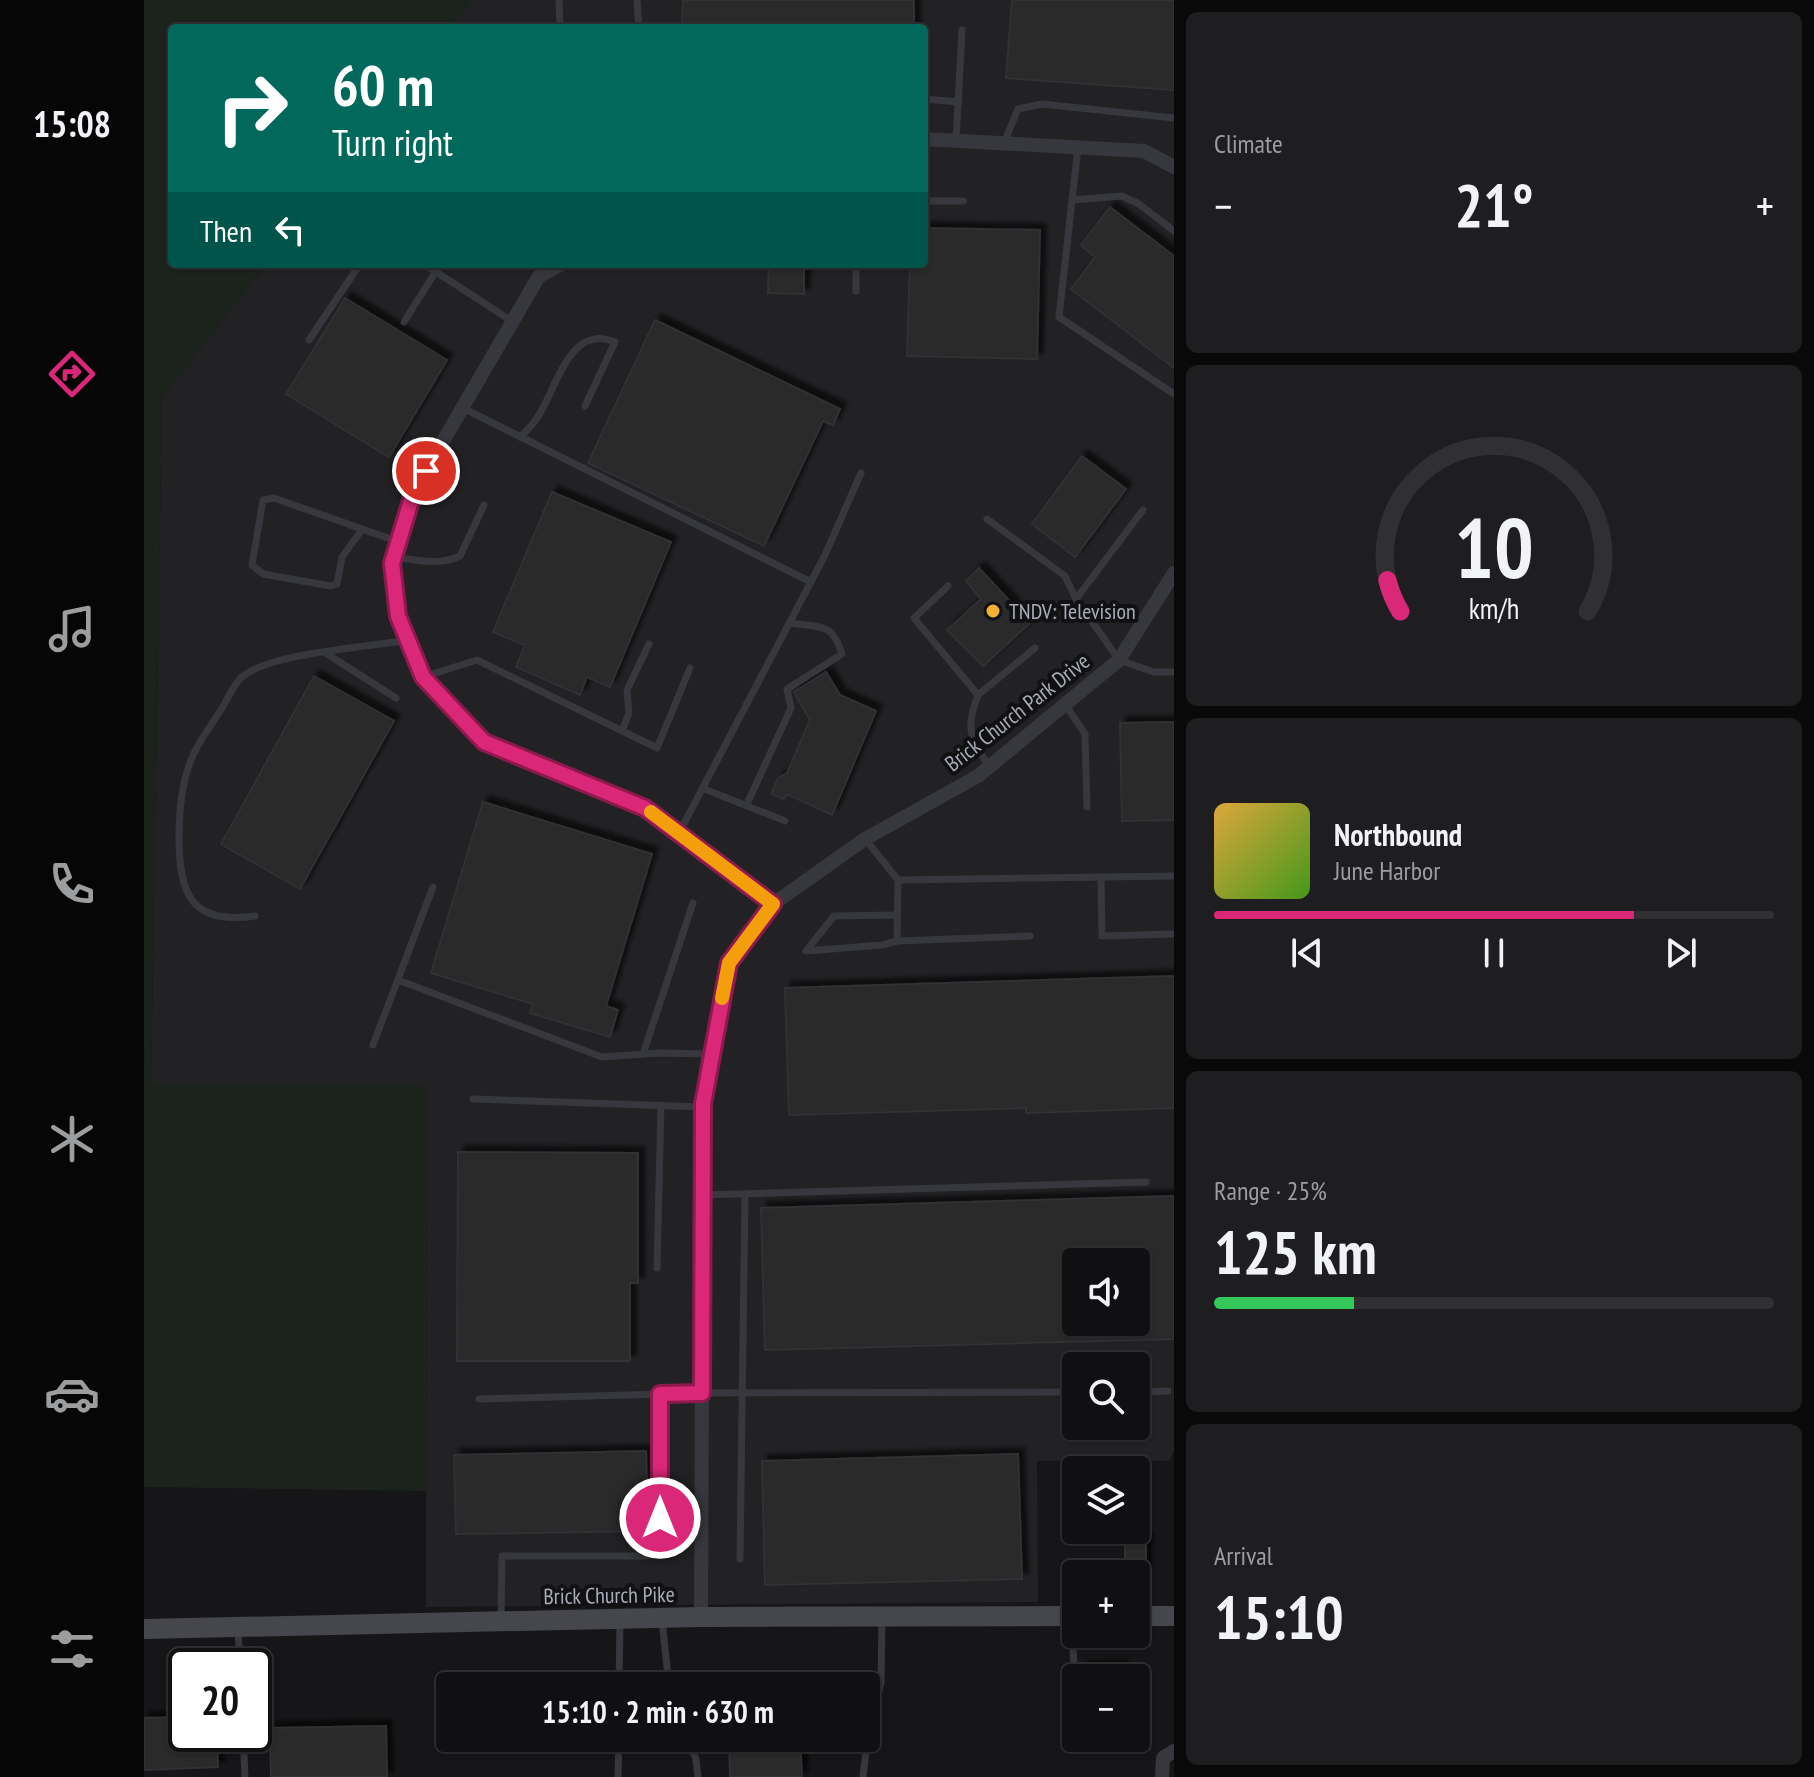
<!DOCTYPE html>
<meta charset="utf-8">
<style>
:root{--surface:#101012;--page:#1e1e20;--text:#f1f3f6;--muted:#9c9d9f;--line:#303032;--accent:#db2777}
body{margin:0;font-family:"PT Sans Narrow",sans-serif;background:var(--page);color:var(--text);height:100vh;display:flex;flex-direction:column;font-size:30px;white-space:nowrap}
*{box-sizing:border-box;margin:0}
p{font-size:26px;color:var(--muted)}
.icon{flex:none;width:44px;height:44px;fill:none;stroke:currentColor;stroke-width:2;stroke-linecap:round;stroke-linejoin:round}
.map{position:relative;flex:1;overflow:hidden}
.side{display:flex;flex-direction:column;gap:12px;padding:12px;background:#09090a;width:640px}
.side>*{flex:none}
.hud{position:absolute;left:24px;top:24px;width:760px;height:244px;border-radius:8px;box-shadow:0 2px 6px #0004,0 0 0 2px var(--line);background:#00695c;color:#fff;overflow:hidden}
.fabs{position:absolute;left:918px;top:1248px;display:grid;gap:16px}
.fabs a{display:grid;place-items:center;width:88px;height:88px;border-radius:8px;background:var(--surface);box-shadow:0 2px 6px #0004,0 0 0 2px var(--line);font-size:40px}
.speed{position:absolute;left:24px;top:1648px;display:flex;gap:16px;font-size:40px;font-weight:700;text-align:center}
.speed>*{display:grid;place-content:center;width:104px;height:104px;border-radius:50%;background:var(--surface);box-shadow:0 2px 6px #0004,0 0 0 2px var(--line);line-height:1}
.speed .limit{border:4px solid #111;border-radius:12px;background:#fff;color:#111}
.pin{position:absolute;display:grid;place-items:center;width:68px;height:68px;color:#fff;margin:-34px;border:4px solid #fff;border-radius:50%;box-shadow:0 2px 8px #0007}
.me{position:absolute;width:88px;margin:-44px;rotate:0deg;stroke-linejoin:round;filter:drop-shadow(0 0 6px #0008)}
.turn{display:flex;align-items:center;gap:28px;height:168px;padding:0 32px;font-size:36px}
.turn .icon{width:104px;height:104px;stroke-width:2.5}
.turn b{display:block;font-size:56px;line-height:68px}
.then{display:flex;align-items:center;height:76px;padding:0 32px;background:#0003;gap:16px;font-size:30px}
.big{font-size:60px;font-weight:800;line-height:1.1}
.side .tile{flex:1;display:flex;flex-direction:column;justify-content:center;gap:12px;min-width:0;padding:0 28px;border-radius:12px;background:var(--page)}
.side .dial{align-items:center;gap:0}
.dial svg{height:208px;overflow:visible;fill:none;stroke:var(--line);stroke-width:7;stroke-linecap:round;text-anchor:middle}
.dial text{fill:var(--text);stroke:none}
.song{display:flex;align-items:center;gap:24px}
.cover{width:96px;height:96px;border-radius:12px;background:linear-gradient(135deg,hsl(40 70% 55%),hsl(100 70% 35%))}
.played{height:8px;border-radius:4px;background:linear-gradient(90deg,var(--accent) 75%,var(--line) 75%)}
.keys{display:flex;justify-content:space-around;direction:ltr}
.heat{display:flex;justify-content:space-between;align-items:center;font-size:44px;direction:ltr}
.charge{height:12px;border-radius:6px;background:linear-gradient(90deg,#34c759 25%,var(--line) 0)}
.trip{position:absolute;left:292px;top:1672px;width:444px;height:80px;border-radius:8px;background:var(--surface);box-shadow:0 2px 6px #0004,0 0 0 2px var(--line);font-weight:800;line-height:80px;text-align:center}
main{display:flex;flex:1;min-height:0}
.dock{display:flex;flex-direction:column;width:144px;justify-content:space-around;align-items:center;background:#060607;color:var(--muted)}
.dock .icon{width:56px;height:56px}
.dock .selected{color:var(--accent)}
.dock b{font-size:36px;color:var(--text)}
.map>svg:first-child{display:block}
.built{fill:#222225;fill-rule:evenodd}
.green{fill:#1c231d}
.building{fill:#29292c;stroke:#303034;stroke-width:2;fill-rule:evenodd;filter:url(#shadow)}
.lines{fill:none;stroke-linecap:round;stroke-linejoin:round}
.lane{stroke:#37383d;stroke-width:7}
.street{stroke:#37383d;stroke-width:14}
.secondary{stroke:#45474d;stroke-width:20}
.route-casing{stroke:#8e194d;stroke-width:20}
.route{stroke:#db2777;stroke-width:14}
.slow{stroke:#f59e0b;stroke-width:14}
.poi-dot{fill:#f2b134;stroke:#111113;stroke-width:3}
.labels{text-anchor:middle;stroke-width:8;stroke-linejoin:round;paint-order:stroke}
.poi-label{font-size:22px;fill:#a8adb8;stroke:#111113;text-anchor:start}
.street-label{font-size:22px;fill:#a8adb8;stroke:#111113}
</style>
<main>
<nav class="dock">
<b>15:08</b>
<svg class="icon selected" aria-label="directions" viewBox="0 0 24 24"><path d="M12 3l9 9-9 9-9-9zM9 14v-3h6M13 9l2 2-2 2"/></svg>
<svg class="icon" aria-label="music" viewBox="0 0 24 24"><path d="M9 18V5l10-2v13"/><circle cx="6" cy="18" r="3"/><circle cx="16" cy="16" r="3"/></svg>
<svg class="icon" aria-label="phone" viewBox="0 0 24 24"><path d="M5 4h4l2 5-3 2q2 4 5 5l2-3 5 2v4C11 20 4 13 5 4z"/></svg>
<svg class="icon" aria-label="climate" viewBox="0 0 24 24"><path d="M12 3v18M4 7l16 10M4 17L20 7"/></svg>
<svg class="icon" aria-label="car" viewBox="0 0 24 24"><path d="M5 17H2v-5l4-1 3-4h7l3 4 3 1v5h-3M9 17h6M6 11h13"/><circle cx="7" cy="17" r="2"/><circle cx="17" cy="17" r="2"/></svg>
<svg class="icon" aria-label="filters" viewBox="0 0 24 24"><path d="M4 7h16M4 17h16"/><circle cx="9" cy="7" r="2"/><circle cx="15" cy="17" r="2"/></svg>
</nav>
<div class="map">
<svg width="1030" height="1777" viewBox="0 0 1030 1777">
<defs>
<filter id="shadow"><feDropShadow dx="6" dy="-6" stdDeviation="2" flood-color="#0009"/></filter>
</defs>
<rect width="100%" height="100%" fill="#161618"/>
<path class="built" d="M327,0H1030V1452L1025,1461H893L894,1602L282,1607L283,1086H7L18,398L122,264H780V28H305ZM932,1262H992V1322H932ZM932,1366H992V1426H932Z"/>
<path class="green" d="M0,0H327L305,28H28V264H122L18,398L7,1085L283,1086L282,1491L0,1487Z"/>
<g class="building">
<path d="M539,0H770V28H538Z"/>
<path d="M868,0H1030V90L862,78Z"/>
<path d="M966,207L1030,256V368L927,289L951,257L937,245Z"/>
<path d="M780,228L896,230L893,359L763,356L766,264H780Z"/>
<path d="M625,264H660V294L624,293Z"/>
<path d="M201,298L303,360L245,457L142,394Z"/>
<path d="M511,320L696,409L689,425L679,421L620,546L444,463Z"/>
<path d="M938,456L982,489L931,557L888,524Z"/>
<path d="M408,492L527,542L466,687L443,677L436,695L372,667L381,645L349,632Z"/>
<path d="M835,568L886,623L839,666L803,630L837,599L822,581Z"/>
<path d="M682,672L696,695L732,711L688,815L643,794L640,799L627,794L634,778L643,773L666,720L650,692Z"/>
<path d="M170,676L250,721L156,889L77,844Z"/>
<path d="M1030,722V820L978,821L976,723Z"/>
<path d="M339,802L508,854L462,1006L474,1010L466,1037L386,1013L389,1004L287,973Z"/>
<path d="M1030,976V1108L882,1113V1108L645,1115L641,988Z"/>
<path d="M314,1152L494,1153V1283H486V1361H313Z"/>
<path d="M1030,1196V1339L621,1350L617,1208ZM932,1262H992V1322H932Z"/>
<path d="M502,1451L504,1531L312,1534L310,1455Z"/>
<path d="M874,1454L878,1579L621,1585L618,1461Z"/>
<path d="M981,1537L1002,1538V1574H981Z"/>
<path d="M977,1666L978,1678H937V1668Z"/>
<path d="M42,1717V1734H73L74,1767L0,1770V1718Z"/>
<path d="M242,1726L243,1777H127L126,1728Z"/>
<path d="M585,1738H656L658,1777H586Z"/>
</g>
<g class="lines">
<g class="lane">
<path d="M415,0L416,28"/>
<path d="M493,0L495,28"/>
<path d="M780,99L815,102"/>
<path d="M812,141L818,30"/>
<path d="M860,143L874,109L898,104L1030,118"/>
<path d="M934,147L915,317L1030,394"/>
<path d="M928,200L978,196L995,204L1030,231"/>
<path d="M780,201H819"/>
<path d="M280,264L369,322"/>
<path d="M712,291V264"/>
<path d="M260,322L292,271"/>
<path d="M165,340L216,264"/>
<path d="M319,408L667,582"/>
<path d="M376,437C382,431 389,425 393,418C412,391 425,322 471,342L441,406"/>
<path d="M843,519L921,576L932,599L975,660L1010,672H1030"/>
<path d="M217,531L198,557L193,584L187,586L119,574L108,565L119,500L130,498L255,542"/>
<path d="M250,557C273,560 294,566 316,556L340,505"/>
<path d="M804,586L770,618L834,695L891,648"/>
<path d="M932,599L999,510"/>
<path d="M180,652L252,698"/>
<path d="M279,677L333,660L513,748L546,668"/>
<path d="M834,695C821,728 826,738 845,766"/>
<path d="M921,704L941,734L943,807"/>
<path d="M478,731L485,713L483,690L505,644"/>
<path d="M558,788L641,821"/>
<path d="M602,806L647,708L643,689L698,654C688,621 676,628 646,623"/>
<path d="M535,833L681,555L717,473"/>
<path d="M721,839L754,880L1030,876"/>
<path d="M957,878L958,936L1030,934"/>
<path d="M754,880L753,941L886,936"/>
<path d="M753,915L690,916L662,951L738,945L753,941"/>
<path d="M111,916C48,925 35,895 35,838C35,811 37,785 47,760C54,742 68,724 78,708C84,698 90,684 98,677C125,653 225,647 264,640"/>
<path d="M254,980L458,1057L515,1053L568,1054"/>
<path d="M229,1045L289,887"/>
<path d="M499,1054L549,903"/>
<path d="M329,1099L559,1107"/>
<path d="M558,1195L1002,1182"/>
<path d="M513,1268L517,1105"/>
<path d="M992,1392L1024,1391"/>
<path d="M335,1399L558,1393L932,1392"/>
<path d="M596,1559L601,1194"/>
<path d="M357,1619L358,1556H503L512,1553L516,1548V1394"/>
<path d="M927,1619L932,1695"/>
<path d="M518,1620L525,1686"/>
<path d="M94,1629L96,1666"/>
<path d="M475,1686L476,1621"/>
<path d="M99,1734L101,1777"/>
<path d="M543,1738L552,1759L554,1777"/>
<path d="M474,1777L475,1738"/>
<path d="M719,1777L725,1726L737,1683L738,1617"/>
</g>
<g class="street">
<path d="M780,139L1000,151L1030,167"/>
<path d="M418,264L395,276L270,491L248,563L254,616L279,677L340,742L501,808L629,904L721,839L834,776L919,706L975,660L1030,573"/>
<path d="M557,1617L559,1104L585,963L629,904"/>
<path d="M1018,1777L1019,1758L1030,1751"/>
</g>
<g class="secondary">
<path d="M992,1616H1030"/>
<path d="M0,1629L557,1617L932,1616"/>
</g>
</g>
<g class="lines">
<g class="route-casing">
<path id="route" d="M282,471L270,491L248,563L254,616L279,677L340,742L501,808L629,904L585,963L559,1104L558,1393L516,1394V1518"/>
</g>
<use href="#route" class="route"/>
<path class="slow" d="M507,812L629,904L585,963L578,998"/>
</g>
<circle class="poi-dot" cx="849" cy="611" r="8"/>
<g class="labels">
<g class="poi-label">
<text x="865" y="619">TNDV: Television</text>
</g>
<g class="street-label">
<text transform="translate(873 712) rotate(-38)" y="8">Brick Church Park Drive</text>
<text transform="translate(465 1595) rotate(-1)" y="8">Brick Church Pike</text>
</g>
</g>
</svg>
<div class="fabs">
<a><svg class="icon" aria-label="sound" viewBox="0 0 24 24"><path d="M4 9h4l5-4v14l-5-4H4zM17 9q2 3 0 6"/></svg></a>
<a><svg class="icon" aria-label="search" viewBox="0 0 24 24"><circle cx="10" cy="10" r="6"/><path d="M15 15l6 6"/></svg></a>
<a><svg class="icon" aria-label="layers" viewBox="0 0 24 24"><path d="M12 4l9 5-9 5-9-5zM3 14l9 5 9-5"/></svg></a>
<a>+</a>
<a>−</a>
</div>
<div class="speed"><div class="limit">20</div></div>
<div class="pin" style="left:282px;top:471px;background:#d93025"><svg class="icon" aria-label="arrive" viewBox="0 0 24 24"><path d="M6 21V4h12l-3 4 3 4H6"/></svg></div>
<svg class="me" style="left:516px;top:1518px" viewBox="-20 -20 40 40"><circle r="17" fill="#db2777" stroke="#fff" stroke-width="3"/><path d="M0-11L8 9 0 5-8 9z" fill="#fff"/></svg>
<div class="trip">15:10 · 2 min · 630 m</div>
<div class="hud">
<div class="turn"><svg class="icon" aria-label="right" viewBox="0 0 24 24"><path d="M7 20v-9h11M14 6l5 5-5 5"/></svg><div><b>60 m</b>Turn right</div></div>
<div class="then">Then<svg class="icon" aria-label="left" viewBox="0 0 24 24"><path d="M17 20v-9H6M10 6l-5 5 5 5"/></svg></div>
</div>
</div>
<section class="side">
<div class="tile"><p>Climate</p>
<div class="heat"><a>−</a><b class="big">21°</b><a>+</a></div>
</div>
<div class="tile dial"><svg viewBox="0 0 100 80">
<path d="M14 69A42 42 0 1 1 86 69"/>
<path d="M14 69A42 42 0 0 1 9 57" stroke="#db2777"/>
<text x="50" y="56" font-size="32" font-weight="700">10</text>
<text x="50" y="72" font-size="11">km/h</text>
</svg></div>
<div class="tile">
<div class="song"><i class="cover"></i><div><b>Northbound</b><p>June Harbor</p></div></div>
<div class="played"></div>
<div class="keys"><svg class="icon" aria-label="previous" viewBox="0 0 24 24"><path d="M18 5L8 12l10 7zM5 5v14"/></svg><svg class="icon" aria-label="pause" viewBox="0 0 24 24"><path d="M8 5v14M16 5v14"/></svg><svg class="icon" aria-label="next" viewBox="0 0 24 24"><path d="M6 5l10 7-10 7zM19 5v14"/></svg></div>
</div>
<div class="tile"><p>Range · 25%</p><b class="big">125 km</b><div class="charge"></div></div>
<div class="tile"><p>Arrival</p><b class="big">15:10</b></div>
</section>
</main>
